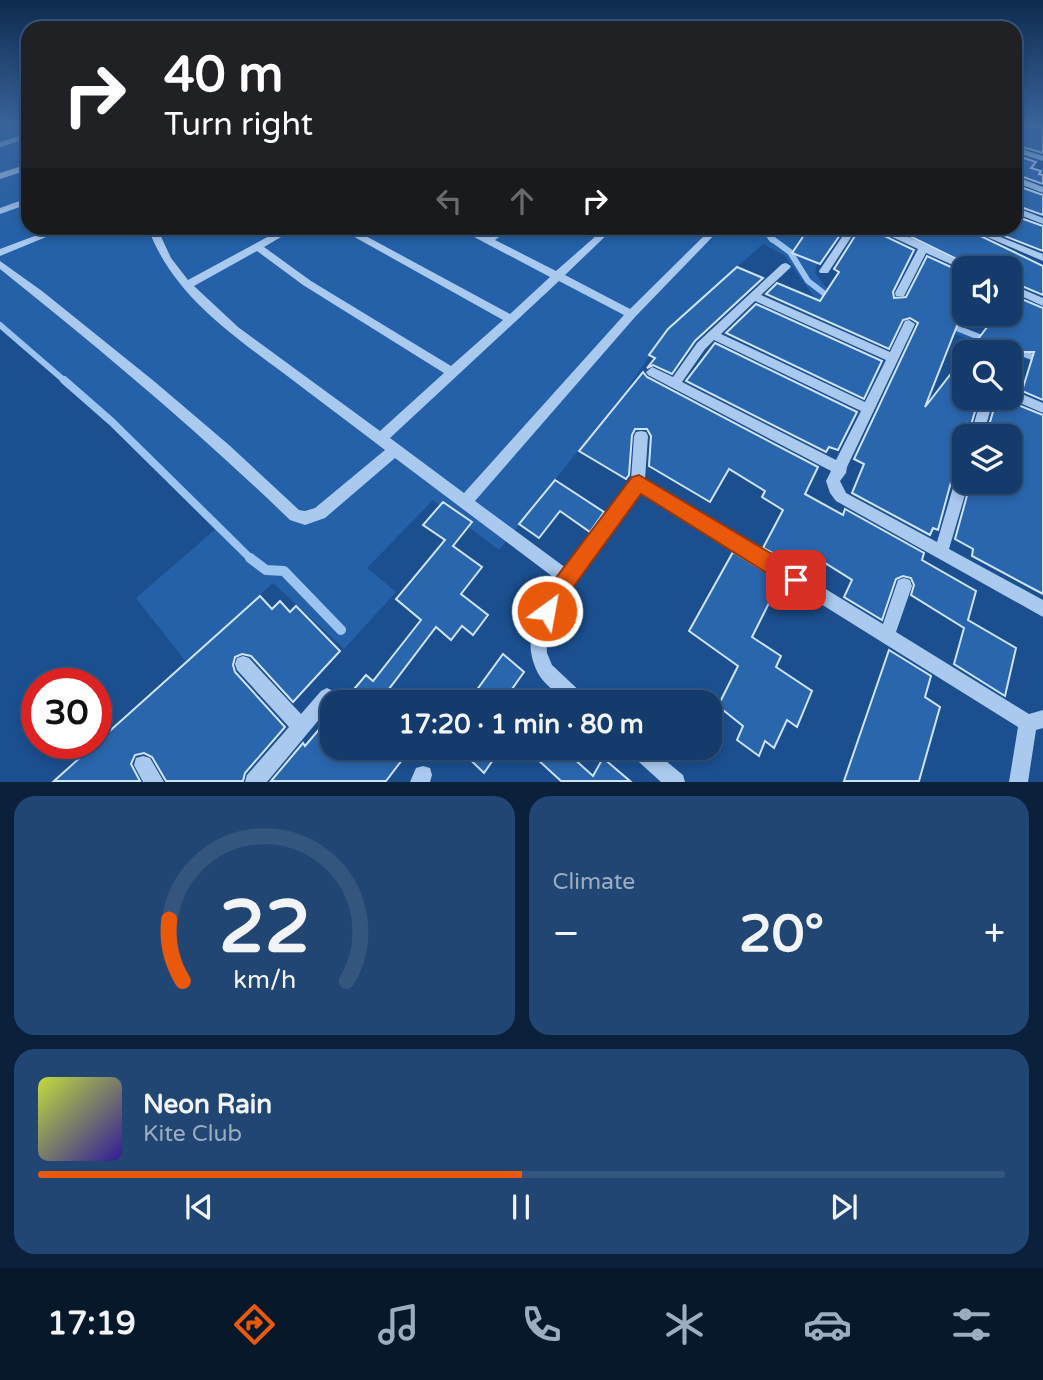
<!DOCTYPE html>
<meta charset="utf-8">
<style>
:root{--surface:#143b6b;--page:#214673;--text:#f1f3f6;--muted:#9dadc1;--line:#33557e;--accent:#ea580c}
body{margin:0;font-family:"Varela Round",sans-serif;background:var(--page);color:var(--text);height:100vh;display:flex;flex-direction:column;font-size:26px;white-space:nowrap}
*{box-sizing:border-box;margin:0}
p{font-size:23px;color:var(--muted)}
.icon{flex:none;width:38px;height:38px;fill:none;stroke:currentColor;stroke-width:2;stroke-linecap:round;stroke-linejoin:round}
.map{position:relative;height:782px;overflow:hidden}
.details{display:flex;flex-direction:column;gap:14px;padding:14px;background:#0b203b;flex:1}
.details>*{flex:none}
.top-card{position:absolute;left:21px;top:21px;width:1001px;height:214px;border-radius:21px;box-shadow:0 4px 10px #0003,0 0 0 2px var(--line);background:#202124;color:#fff;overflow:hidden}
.fabs{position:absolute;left:952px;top:256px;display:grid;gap:14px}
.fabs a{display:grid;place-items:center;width:70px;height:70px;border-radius:14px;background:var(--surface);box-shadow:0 4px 10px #0003,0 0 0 2px var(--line);font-size:35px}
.speed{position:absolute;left:21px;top:668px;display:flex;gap:14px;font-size:35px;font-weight:700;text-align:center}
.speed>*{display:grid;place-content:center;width:91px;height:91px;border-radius:50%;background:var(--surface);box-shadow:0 4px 10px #0003,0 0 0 2px var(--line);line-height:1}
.speed .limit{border:10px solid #d22;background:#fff;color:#111}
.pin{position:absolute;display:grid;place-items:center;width:60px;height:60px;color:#fff;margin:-30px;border-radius:14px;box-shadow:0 4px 10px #0006}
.me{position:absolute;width:77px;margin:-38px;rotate:32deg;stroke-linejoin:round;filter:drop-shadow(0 0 5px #0008)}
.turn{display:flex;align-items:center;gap:24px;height:147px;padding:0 28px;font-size:32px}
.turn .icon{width:91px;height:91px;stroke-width:2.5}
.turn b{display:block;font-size:49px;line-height:60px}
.lanes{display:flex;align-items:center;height:66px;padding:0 28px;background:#0003;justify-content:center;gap:35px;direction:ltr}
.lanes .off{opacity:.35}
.big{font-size:52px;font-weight:800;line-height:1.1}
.details .card{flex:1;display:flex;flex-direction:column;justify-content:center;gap:10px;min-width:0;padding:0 24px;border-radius:21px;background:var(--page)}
.details .dial{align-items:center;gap:0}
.dial svg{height:182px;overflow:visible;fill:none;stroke:var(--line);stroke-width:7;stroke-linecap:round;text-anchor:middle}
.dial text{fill:var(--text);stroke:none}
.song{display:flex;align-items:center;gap:21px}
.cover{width:84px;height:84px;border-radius:10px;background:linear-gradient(135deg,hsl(70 70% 55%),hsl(250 70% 35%))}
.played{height:7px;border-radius:4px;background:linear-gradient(90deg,var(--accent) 50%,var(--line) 50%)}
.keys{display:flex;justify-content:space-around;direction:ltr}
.heat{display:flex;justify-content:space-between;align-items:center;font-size:38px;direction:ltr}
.details .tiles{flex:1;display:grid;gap:14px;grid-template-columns:1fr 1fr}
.card:last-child{grid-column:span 2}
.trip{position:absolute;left:320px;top:690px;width:402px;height:70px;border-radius:21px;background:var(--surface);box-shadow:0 4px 10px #0003,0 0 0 2px var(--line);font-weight:800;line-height:70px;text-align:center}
.tabs{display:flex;height:112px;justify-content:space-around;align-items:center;background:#08182b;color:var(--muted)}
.tabs .icon{width:49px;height:49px}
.tabs .current{color:var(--accent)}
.tabs b{font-size:32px;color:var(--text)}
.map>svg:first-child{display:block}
.green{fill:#2461a8}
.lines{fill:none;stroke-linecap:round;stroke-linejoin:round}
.stream-far3{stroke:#9cc4f0;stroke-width:5}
.stream-far2{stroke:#9cc4f0;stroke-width:6}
.stream-far1{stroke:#9cc4f0;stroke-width:8}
.stream{stroke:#9cc4f0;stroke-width:10}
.building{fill:#2a66ad;stroke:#cfe3fa;stroke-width:2}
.minor{fill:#a9c9ee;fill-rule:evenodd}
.route{fill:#ea580c;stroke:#983908;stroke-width:2}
</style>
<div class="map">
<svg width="1043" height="782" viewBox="0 0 1043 782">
<rect width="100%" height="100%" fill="#1b4f8f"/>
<path class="green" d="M15,125H28V228H809L793,251L798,256L817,264L815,273L825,286L840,297L884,289L935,309L957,326L1043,356V365L912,319L865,305L835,306L815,298L784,255L763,244L671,325L625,392L499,550L433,500L367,568L396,592L344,649L273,583L186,662L136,598L219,526L112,423L0,325V130Z"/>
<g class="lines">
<path class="stream-far3" d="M763,228L772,240"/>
<g class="stream-far2">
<path d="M771,238L790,252L808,281L830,298"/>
<path d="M0,325L66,382"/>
<path d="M949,325L987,340"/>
<path d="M1014,350L1043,361"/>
</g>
<path class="stream-far1" d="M64,380L112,422L252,560"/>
<path class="stream" d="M250,558L266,570L284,571L341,630"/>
</g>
<g class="building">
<path d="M1015,125H1043V153L1015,145Z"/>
<path d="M1018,156L1036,162L1031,168L1041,171L1039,174L1043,175V184L1015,174V158Z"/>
<path d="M1015,185L1043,195V215L1015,205Z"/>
<path d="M1015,216L1043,226V251L984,228H1015Z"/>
<path d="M809,228H845L820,264L792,253Z"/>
<path d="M860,228H873L876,232L914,250L893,292L894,298L906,297L927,256L964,273V308L925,407L964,357V380L959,397L979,398L971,425L967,423L938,530L933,528L930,535L852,493L864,464L854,459L918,323L910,318L903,320L889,349L766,294L777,283L820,301L839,272L834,269Z"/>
<path d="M893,228H964L1043,266V295L1017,284L1019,281L1010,277V268H975Z"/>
<path d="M737,267L763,278L695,341L672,374L653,365L647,368L655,358L649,355L668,329Z"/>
<path d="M1010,294L1043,308V400L1022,391L1034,352H968L998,313H1010Z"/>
<path d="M756,304L882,361L864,399L726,333Z"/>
<path d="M715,343L857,412L838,450L829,447L826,452L686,381Z"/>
<path d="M643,372L647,377L818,467L805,494L843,515L845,509L924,553L922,560L976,591L968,620L1016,648L1005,696L954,664L964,628L911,595L914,585L911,578L903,576L896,579L882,620L844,597L852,580L817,558L810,573L763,548L783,510L762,497L765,491L729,469L710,502L649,466L651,436L647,429H635L632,435L629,475L626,479L579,451Z"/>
<path d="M1006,400L1043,415V594L972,556L973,549L955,539L971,481H1010V436H995L987,432L995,405L1004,409Z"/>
<path d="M555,480L604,512L590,532L560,511L539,538L519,524Z"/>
<path d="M443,502L472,522L453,546L482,567L461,594L488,615L473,635L462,626L451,640L436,627L386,693L395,702H343L366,675L373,681L421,620L396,599L445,540L423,525Z"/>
<path d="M733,552L780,581L752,637L781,656L776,667L812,691L797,727L787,720L774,748L765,741L759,756L737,740L743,726L718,706L738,666L689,631Z"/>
<path d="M260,596L272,609L280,601L290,612L296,606L340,651L293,702L251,656L242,654L235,657L233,665L235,672L285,727L245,773L243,781H166L152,757L144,753L135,755L131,764L140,781H54Z"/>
<path d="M889,650L931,676L925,697L940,707L919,781H844Z"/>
<path d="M503,654L524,672L503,702H468Z"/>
<path d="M332,714V747H412L386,781H271L303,743L305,746Z"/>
<path d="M457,747H502L484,773Z"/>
<path d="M524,747H561L593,776L603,758L630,781H561Z"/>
</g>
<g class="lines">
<g class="minor">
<path d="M28,133V138L0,147V142Z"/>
<path d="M1015,147L1043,156V161L1015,152Z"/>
<path d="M28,164V170L0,179V173Z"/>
<path d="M1015,176L1043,187V193L1015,182Z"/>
<path d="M28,198V204L0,214V208Z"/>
<path d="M1015,207L1043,218V224L1015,213Z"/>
<path d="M56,228H68L0,256V249Z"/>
<path d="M148,228H157L171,258L188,280L284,228H294L293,230L264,247L311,281L451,366L503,320L342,230L341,228H351L510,314L550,277L461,230L460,228H470L488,236L501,228H511L495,240L556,271L605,228H614L565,275L630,309L712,228H721L635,317L475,501L566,568L631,480L634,436L636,432L641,431L646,432L648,436L645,479L883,624L898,580L904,578L910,580L912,586L896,632L1029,714L1043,710V728L1036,730L1028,782H1009L1018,727L640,491L562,600L546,631L547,653L552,665L585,696L588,702H566C558,694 545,685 539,675C520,641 536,608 557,580L395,458L325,518L305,525L290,520C198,431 100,349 0,269V261L42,291L155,382L229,445L299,510L305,511L315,508L385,450C351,424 316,398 282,372C228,332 172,293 148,228ZM257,251L303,285L444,373L380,431L238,327L194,286ZM559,281L624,315L464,493L390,438Z"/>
<path d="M848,228H857L828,273H820L819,271Z"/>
<path d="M876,228H887L927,245L973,268H964V270L926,253L904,296H896L895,293L918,249L877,230Z"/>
<path d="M966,228H978L1043,254V261Z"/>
<path d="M786,263L791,266L790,268L761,295L890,352L905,321L909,320L915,324L847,467L846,473L840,481L846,493L937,542L957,474L959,470L964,468V481H969L949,549L1043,600V617L836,501L830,493L826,481L831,471L648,375L646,372L652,367L673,377L697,343L782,264ZM755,301L886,360L865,402L721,334ZM714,340L861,411L836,460L682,382L705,349Z"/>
<path d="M1010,284L1043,298V306L1010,291Z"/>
<path d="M1010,389L1043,403V413L1006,397H1010Z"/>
<path d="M982,397H994L983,436H970Z"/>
<path d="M243,656L249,658L301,714L321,691L327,688L333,691L336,697L332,704L267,782H245L247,775L289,727L237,670L235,664L237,658Z"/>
<path d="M626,747H649L683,775L685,782H661L629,753Z"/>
<path d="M143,756L150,758L164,782H143L134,765L136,758Z"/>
<path d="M423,766L430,768L432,775L430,782H410L416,768Z"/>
</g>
</g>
<linearGradient id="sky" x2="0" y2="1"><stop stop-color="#0f2b4f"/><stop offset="0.53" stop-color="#39639b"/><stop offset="1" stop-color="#39639b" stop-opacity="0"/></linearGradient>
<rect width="1043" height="234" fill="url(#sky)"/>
<path class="route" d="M639,475L804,573L806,580L804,587L796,590L789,587L641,494L563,601L554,618L547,621L540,618L536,611L549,587L632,477Z"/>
</svg>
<div class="fabs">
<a><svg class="icon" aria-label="sound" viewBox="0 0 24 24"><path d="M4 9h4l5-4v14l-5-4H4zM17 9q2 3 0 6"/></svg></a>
<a><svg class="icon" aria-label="search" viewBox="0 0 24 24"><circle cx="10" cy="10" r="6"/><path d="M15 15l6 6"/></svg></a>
<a><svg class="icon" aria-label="layers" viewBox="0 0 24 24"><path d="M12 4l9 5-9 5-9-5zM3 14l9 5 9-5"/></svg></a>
</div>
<div class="speed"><div class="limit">30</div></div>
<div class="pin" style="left:796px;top:580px;background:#d93025"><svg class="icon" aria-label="arrive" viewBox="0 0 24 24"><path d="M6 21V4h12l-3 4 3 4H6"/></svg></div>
<svg class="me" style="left:547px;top:611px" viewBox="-20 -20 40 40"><circle r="17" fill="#ea580c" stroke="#fff" stroke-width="3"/><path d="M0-11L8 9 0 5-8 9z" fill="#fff"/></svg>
<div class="trip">17:20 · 1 min · 80 m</div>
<div class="top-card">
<div class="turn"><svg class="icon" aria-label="right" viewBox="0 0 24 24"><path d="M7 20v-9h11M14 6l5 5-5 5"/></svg><div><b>40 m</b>Turn right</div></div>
<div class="lanes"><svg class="icon off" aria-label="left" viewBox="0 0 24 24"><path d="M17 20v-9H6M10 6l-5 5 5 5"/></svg><svg class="icon off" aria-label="ahead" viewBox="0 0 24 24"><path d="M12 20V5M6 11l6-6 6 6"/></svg><svg class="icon" aria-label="right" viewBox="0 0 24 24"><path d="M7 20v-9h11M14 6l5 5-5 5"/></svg></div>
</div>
</div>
<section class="details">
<div class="tiles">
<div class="card dial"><svg viewBox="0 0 100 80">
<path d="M14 69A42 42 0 1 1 86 69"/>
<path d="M14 69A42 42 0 0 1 8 42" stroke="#ea580c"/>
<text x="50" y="56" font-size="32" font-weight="700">22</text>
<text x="50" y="72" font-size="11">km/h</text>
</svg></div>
<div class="card"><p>Climate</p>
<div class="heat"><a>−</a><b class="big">20°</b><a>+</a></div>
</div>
<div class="card">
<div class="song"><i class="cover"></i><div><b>Neon Rain</b><p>Kite Club</p></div></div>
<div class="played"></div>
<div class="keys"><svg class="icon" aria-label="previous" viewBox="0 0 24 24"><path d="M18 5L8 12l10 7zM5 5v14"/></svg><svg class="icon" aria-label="pause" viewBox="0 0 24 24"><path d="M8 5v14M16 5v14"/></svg><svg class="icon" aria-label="next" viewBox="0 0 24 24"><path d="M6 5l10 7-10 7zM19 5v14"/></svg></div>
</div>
</div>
</section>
<nav class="tabs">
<b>17:19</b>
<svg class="icon current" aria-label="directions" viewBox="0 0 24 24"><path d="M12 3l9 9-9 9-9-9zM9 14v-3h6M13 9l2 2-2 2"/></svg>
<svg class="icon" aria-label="music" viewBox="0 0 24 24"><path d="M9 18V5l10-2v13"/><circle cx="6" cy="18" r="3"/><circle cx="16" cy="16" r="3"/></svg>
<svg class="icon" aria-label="phone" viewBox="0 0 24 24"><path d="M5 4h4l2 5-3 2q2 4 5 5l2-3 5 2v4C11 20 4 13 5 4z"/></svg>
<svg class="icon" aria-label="climate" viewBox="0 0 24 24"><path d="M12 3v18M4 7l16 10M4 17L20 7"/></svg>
<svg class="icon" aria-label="car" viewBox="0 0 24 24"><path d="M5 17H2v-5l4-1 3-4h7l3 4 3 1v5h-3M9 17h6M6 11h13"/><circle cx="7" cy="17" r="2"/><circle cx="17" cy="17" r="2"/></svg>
<svg class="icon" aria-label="filters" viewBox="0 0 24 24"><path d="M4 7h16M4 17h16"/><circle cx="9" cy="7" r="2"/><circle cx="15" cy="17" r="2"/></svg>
</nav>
